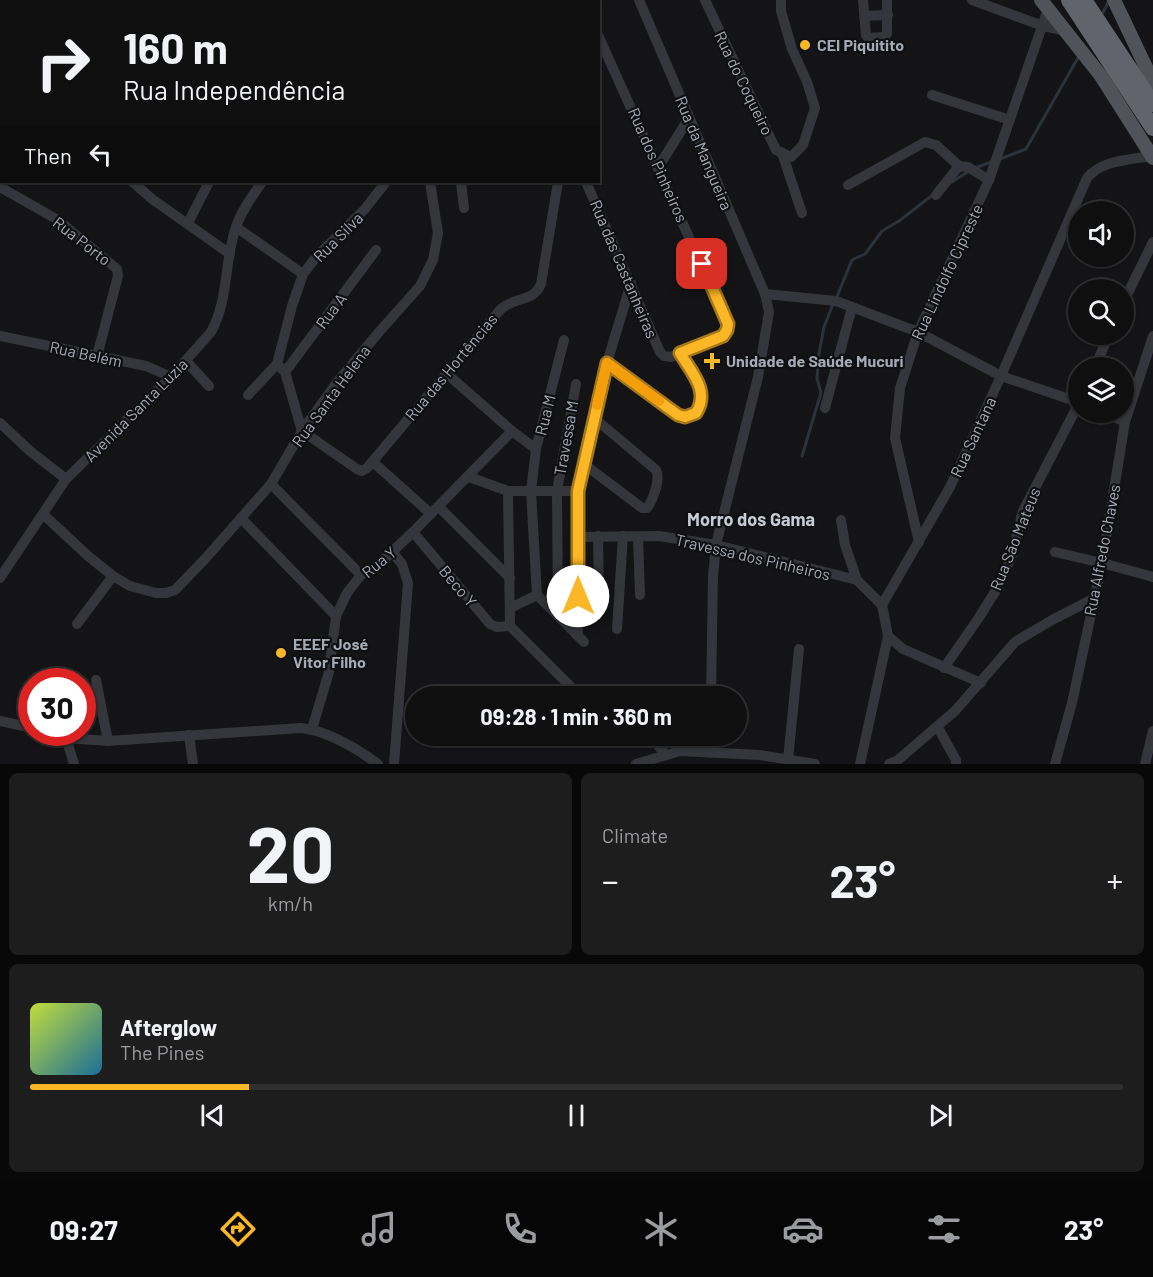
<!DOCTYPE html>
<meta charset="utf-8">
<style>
:root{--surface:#0f0f10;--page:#1d1d1e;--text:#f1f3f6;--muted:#9b9c9f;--line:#2f2f30;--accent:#fcb726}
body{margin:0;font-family:Barlow,sans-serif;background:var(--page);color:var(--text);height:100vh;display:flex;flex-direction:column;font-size:22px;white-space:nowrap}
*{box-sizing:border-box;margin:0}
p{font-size:20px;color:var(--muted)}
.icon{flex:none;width:33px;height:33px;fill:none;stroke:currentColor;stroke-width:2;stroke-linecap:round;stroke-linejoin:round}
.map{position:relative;height:764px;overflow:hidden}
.sheet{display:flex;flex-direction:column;gap:9px;padding:9px;background:#080809;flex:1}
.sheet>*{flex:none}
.top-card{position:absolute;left:0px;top:0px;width:600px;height:183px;box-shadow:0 2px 4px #0004,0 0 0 2px var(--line);background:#0f0f10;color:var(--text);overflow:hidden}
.controls{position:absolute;left:1068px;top:201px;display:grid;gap:12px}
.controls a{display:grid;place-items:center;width:66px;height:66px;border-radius:50%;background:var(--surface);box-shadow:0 2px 4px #0004,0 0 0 2px var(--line);font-size:30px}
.speed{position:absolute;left:18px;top:668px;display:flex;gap:12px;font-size:30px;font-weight:700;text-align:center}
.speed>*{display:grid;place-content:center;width:78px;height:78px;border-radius:50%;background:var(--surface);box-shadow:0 2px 4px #0004,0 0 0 2px var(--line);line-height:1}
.speed .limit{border:9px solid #d22;background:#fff;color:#111}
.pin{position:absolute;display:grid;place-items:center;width:51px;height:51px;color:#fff;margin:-26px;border-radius:12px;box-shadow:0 3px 9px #0006}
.me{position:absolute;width:66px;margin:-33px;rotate:0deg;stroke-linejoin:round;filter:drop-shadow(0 0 4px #0008)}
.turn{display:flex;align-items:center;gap:21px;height:126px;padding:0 24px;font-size:27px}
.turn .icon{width:78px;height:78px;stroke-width:2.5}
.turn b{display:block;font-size:42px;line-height:51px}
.then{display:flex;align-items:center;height:57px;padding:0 24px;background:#0003;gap:12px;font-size:22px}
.big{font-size:45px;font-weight:700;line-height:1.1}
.sheet .card{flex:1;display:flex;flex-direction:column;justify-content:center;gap:9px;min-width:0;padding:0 21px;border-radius:9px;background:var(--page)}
.sheet .dial{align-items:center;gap:0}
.dial b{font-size:78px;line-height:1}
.song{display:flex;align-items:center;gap:18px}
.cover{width:72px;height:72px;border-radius:9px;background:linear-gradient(135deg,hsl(70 70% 55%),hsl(200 70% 35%))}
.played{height:6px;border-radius:3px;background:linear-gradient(90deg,var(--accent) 20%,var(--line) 20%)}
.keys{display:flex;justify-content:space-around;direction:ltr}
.heat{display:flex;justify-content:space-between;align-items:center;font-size:33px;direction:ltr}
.sheet .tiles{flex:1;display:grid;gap:9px;grid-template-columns:1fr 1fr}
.card:last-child{grid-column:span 2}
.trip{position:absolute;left:405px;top:686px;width:342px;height:60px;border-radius:30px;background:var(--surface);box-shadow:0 2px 4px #0004,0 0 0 2px var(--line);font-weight:700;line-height:60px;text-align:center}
.tab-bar{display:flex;height:96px;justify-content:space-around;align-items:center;background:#060606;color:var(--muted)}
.tab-bar .icon{width:42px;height:42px}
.tab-bar .current{color:var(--accent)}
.tab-bar b{font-size:27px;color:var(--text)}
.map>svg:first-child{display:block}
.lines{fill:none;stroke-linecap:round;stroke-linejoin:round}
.stream{stroke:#2a333b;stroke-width:3}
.minor{stroke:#35363b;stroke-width:10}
.major{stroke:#51535b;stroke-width:14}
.highway{stroke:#61646d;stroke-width:16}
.route-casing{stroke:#a47719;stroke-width:15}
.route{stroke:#fcb726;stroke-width:10}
.slow{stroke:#f59e0b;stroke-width:10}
.poi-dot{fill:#fcb726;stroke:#0f0f11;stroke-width:2}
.labels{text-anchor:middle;stroke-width:4.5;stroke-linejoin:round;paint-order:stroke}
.poi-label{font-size:16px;font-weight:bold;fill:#a5aab7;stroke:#0f0f11;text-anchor:start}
.street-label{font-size:16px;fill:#a5aab7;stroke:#0f0f11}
.neighbourhood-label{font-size:18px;font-weight:bold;fill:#c6cad3;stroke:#0f0f11}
</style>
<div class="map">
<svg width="1153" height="764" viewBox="0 0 1153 764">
<rect width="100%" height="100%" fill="#141416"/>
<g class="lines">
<g class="stream">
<path d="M1101,16L1109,1"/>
<path d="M1000,159L1026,149L1079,56"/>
<path d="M975,168L991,162"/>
<path d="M952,182L969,171"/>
<path d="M836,299L852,260L865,254L882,231L899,221L934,194"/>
<path d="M802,456L821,393L817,378L819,354L824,327L833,304"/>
</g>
<g class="minor">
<path d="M504,0L505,2"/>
<path d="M583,0V2"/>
<path d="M639,0L765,294L769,312L758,377L716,545L713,576L711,696"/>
<path d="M705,0L776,150L791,157L803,145L815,108L807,82L792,49L781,11V0"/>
<path d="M863,0L866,35L868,38L883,37L887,34V0"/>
<path d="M972,0L1043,26L1067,31"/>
<path d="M76,2L79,0"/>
<path d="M218,2L221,0"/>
<path d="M426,2V0"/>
<path d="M864,16L888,15"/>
<path d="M0,36H2"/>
<path d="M932,95L1010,120"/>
<path d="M782,153L802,213"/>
<path d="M659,166L689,118"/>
<path d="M133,182L152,199L230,254"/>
<path d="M461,182L464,208"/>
<path d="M586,182L660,352L664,356L671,357L723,336L727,330L728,324L598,35"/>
<path d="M848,185L925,142L936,145L959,166"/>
<path d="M0,187L58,220L117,269L118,276L97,356"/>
<path d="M936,195L959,166L968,167L989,180"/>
<path d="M188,223L209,182"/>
<path d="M236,227L303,274"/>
<path d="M765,294L836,301L918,332L1001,376L1078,402"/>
<path d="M1124,301L1153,242"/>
<path d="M0,336L146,366L171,377"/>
<path d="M564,340L536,449L531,491L537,595L584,642"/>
<path d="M186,361L209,386"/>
<path d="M607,363L678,415L685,417L696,413C710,391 692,373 680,353"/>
<path d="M277,364L285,372L302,431L357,469L362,471L367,468L500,310C514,296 533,303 541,284L558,182"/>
<path d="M1095,368L1109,334"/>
<path d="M285,372L376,250"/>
<path d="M446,373L512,431L536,449"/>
<path d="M248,395L277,364L292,306L303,274L317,256L364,210L386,182"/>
<path d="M825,408L852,307"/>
<path d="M1104,412L1125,422"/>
<path d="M0,423L30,451L66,479"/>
<path d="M373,462L431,514"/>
<path d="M584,464L642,508H647C653,500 661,479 656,470L594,418"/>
<path d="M469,477L508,491H578"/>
<path d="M271,484L361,575"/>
<path d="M508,491L510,626L580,696"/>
<path d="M439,507L510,578"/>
<path d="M43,514L88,556L113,576L130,586L156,593H166L175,590L205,559L271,484L302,431L338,381L379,332L420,286L433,260L438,233L430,182"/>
<path d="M241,518L336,616"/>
<path d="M841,520L845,545L857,580"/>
<path d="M413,532L490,624L497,627L510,626"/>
<path d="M598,536L599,596"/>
<path d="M578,537L659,536L716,545L857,580L882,605"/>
<path d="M638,537L640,595"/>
<path d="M919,542L895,438L900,388L918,332L989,180L1048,9"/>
<path d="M392,552L402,564L408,583L394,764"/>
<path d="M1055,552L1102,563L1153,577"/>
<path d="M0,578L66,479L171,377L211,332C229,300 224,260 236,227C241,211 253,195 262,182"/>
<path d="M510,608L537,595"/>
<path d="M558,615L557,491L576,384"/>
<path d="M77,624L113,576"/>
<path d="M617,629L623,536"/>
<path d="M578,636V491L607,363L631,283"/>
<path d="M888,636L903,649L981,683"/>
<path d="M944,668L978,619L998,587L1011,558L1023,511L1078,405"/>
<path d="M96,680L108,741"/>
<path d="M0,721L32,728"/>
<path d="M937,726L956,760V764"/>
<path d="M312,729L329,672L336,616L347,593L361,575L378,565L413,532L512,431"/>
<path d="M47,732L66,738L108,741L301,728C329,731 356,748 378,764"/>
<path d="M189,735L193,764"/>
<path d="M649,735L666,755"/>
<path d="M711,735V753"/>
<path d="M66,738L74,764"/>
<path d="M788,760L799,649"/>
<path d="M636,764L680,751L760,755L815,764"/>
<path d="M860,764L888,636L882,605L950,487L1001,376L1087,178C1102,160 1129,160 1151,156"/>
<path d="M889,764L898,760L955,711L1015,642L1052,620L1093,599"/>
<path d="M1055,764L1072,703L1102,563L1125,422L1153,336"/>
<path d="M1145,764L1153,731"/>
</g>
<g class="major">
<path d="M1041,0L1101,76L1153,158"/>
<path d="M1114,0L1153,82"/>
</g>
<g class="highway">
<path d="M1069,0L1153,128"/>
<path d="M1084,0L1153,104"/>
</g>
</g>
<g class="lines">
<g class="route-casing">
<path id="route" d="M578,596V491L607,363L678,415L685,417L696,413C710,391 692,373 680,353L723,336L727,330L728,324L702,264"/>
</g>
<use href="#route" class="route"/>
<path class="slow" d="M597,405L607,363L659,401"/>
</g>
<g class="poi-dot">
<circle cx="805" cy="45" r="6"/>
<path d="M709 352h6v6h6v6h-6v6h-6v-6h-6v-6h6z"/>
<circle cx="281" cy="653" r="6"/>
</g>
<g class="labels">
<g class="poi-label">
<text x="817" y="51">CEI Piquitito</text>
<text x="726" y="367">Unidade de Saúde Mucuri</text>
<text x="293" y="650">EEEF José<tspan x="293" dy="18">Vitor Filho</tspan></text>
</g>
<g class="street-label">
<text transform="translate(744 83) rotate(64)" y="6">Rua do Coqueiro</text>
<text transform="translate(704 153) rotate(67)" y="6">Rua da Mangueira</text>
<text transform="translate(658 165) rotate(66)" y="6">Rua dos Pinheiros</text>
<text transform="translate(338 237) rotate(-45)" y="6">Rua Silva</text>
<text transform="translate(82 241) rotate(38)" y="6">Rua Porto</text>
<text transform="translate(624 269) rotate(67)" y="6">Rua das Castanheiras</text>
<text transform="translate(947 272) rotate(-65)" y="6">Rua Lindolfo Cipreste</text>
<text transform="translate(331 311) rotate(-53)" y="6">Rua A</text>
<text transform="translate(86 354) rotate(12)" y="6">Rua Belém</text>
<text transform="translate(451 367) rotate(-50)" y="6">Rua das Hortências</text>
<text transform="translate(331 396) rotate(-54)" y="6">Rua Santa Helena</text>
<text transform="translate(136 410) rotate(-45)" y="6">Avenida Santa Luzia</text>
<text transform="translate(545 415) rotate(-76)" y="6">Rua M</text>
<text transform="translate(973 437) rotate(-65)" y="6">Rua Santana</text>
<text transform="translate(566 438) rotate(-80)" y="6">Travessa M</text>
<text transform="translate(1015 539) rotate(-68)" y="6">Rua São Mateus</text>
<text transform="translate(1102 550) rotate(-79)" y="6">Rua Alfredo Chaves</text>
<text transform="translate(753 557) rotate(13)" y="6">Travessa dos Pinheiros</text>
<text transform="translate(379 562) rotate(-39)" y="6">Rua Y</text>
<text transform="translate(458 586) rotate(50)" y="6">Beco Y</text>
</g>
<g class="neighbourhood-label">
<text x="751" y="526">Morro dos Gama</text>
</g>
</g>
</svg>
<div class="controls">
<a><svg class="icon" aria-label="sound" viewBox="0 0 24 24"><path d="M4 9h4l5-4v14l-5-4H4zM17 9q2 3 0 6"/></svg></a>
<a><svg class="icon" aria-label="search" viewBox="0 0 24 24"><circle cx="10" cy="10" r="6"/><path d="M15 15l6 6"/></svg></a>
<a><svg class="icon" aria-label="layers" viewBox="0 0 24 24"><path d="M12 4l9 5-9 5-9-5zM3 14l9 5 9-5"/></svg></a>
</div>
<div class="speed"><div class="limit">30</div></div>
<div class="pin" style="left:702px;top:264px;background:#d93025"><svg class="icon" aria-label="arrive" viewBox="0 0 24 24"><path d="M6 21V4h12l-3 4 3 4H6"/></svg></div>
<svg class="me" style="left:578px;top:596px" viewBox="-20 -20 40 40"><circle r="19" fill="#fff"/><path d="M0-13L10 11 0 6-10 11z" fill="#fcb726"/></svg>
<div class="trip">09:28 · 1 min · 360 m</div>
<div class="top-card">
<div class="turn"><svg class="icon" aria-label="right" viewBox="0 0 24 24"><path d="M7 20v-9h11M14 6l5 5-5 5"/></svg><div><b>160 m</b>Rua Independência</div></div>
<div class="then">Then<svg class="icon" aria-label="left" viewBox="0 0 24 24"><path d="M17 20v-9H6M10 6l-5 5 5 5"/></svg></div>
</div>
</div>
<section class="sheet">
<div class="tiles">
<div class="card dial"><b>20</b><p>km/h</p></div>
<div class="card"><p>Climate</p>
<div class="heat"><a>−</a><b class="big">23°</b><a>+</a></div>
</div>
<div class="card">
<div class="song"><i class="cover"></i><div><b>Afterglow</b><p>The Pines</p></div></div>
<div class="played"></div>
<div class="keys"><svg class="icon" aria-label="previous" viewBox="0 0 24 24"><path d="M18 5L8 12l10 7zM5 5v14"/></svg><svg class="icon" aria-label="pause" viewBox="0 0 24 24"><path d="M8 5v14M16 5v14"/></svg><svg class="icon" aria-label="next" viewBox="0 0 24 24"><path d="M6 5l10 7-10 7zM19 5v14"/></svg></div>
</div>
</div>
</section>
<nav class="tab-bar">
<b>09:27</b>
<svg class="icon current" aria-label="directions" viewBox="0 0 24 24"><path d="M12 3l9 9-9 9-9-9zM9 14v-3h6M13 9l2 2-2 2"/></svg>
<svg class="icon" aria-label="music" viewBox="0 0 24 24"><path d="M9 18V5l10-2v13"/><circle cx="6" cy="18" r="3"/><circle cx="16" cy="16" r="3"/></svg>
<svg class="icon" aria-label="phone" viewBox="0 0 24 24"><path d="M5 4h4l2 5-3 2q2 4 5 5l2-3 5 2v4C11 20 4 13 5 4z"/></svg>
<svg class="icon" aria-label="climate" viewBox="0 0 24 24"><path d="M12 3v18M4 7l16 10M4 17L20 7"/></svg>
<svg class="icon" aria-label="car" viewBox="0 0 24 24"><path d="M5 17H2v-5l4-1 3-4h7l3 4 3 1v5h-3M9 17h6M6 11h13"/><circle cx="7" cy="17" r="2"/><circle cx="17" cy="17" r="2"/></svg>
<svg class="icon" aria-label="filters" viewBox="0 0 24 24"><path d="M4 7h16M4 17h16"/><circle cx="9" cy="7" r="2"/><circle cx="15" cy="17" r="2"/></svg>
<b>23°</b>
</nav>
